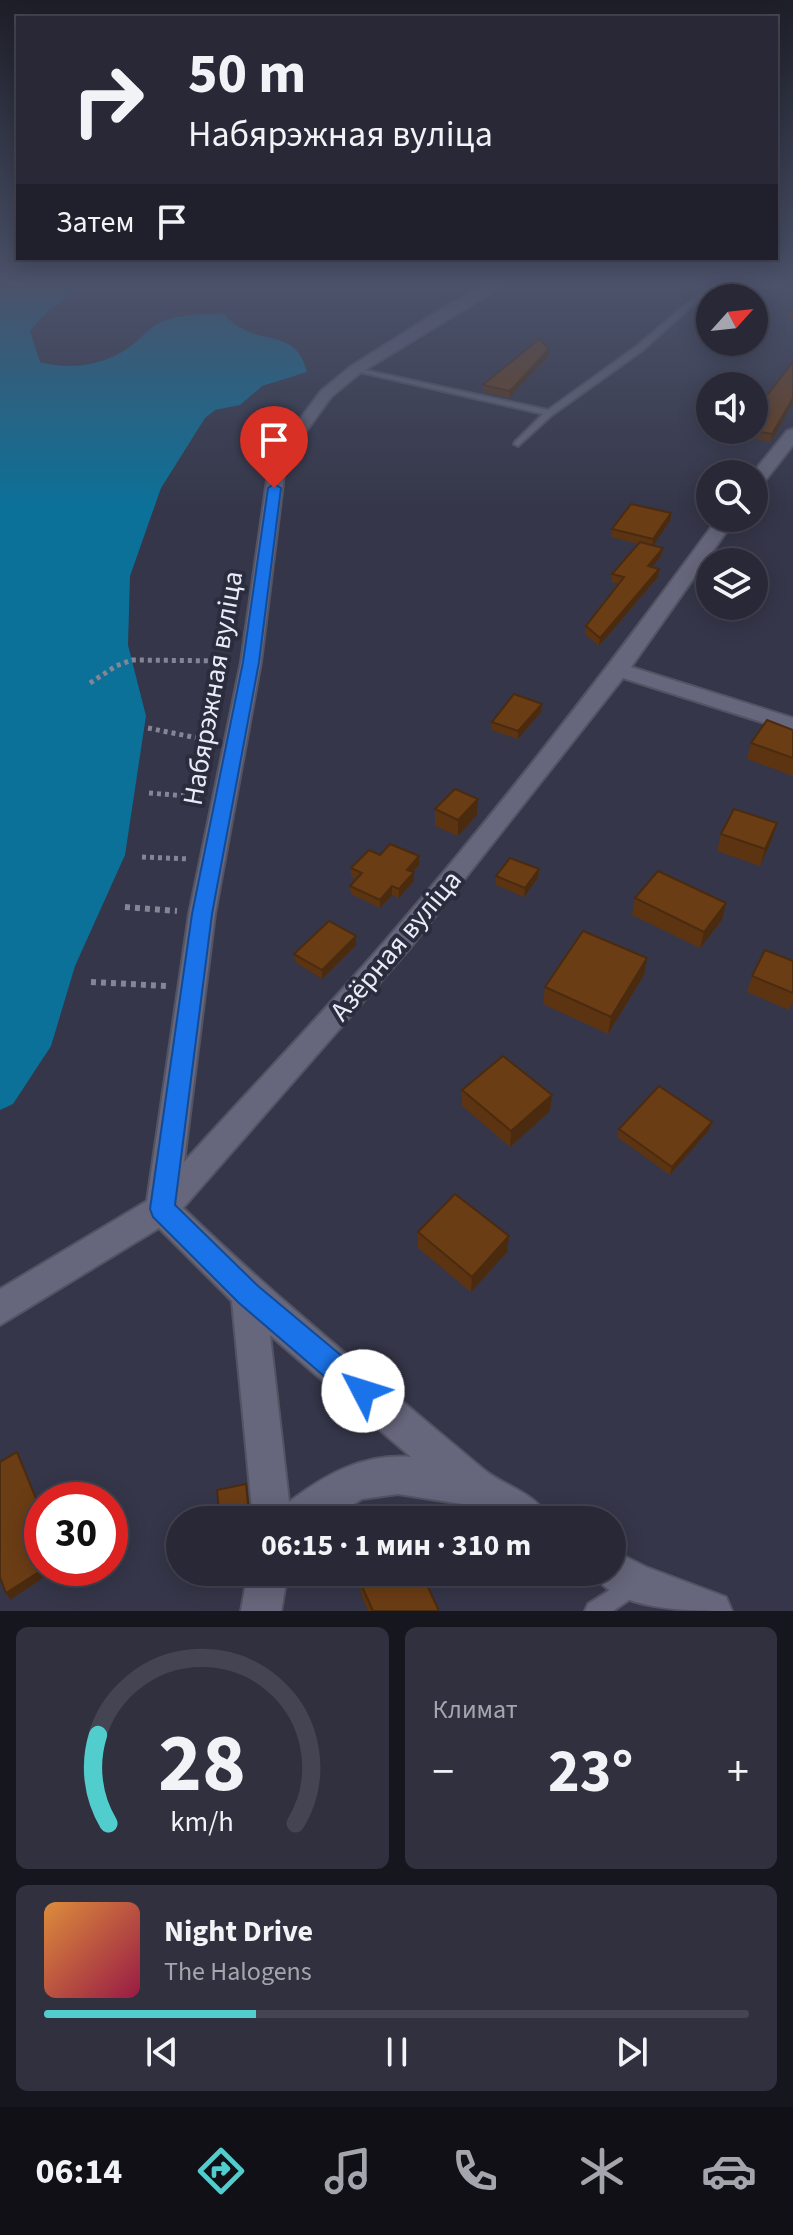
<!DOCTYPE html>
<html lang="ru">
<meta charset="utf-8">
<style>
:root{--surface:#282837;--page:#30303f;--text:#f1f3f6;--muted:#a5a6ad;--line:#444452;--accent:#52cdce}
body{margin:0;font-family:"Source Sans 3",sans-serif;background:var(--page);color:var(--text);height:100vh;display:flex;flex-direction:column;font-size:30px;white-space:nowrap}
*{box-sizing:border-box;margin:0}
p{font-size:26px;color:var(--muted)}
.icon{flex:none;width:44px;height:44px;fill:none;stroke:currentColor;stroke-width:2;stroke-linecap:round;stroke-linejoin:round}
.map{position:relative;height:1611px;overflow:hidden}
.drawer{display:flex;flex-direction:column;gap:16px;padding:16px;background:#16161e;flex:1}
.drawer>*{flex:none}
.hud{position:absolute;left:16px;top:16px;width:762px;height:244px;border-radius:0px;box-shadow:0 4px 20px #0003,0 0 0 2px var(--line);background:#282837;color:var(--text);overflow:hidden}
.needle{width:52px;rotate:63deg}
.controls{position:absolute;left:696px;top:284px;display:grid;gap:16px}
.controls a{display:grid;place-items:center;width:72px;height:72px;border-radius:50%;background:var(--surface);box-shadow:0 4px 20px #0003,0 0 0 2px var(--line);font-size:40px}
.speed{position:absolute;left:24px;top:1482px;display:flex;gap:16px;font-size:40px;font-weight:700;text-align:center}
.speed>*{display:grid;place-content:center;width:104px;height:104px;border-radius:50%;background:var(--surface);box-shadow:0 4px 20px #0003,0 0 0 2px var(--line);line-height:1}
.speed .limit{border:12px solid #d22;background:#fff;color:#111}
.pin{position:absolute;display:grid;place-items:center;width:68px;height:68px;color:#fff;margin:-82px -34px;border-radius:50% 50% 50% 0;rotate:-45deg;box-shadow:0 0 8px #0007}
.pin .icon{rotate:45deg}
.me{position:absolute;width:88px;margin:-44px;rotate:310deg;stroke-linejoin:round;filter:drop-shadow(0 0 6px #0008)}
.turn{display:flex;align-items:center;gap:28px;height:168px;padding:0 40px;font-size:36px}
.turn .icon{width:104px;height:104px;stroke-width:2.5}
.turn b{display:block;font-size:56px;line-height:68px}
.then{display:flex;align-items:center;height:76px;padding:0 40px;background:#0003;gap:16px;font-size:30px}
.big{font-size:60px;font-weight:700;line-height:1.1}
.drawer .card{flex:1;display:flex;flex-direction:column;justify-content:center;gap:12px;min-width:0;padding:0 28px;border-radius:12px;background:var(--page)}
.drawer .dial{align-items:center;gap:0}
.dial svg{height:208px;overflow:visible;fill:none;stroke:var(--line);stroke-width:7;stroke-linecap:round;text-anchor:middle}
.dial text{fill:var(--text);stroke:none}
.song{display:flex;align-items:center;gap:24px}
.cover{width:96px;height:96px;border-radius:12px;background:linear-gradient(135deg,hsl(30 70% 55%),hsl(340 70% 35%))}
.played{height:8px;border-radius:4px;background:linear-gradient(90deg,var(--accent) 30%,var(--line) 30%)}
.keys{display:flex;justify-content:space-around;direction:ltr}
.heat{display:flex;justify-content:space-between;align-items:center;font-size:44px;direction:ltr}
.drawer .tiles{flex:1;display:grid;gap:16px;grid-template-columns:1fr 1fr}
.card:last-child{grid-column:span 2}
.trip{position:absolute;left:166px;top:1506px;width:460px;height:80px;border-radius:40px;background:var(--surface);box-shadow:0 4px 20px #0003,0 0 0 2px var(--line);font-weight:700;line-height:80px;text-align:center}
.tabs{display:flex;height:128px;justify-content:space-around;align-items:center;background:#101016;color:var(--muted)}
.tabs .icon{width:56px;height:56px}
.tabs .active{color:var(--accent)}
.tabs b{font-size:36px;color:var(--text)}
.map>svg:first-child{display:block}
.water{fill:#0b7199}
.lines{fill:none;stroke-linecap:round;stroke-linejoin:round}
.lane-casing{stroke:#525363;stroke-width:4}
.street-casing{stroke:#525363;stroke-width:4}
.path-far1{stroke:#848595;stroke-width:5;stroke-dasharray:4 4;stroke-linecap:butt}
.path{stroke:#848595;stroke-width:6;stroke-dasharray:5 5;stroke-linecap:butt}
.lane{fill:#66677c;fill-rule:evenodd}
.street{fill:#66677c;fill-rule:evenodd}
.wall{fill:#5c3412}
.shaded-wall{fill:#4b2b0f}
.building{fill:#6b3d15;stroke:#4b2b0f;stroke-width:2}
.route{fill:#1a73e8;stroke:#114b97;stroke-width:2}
.labels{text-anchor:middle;stroke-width:8;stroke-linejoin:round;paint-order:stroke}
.street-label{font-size:28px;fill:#eaebf8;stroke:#2b2c3e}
</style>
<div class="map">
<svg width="793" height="1611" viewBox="0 0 793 1611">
<rect width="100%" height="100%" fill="#353649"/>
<path class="water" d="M0,284H95C67,292 48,309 30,331L40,362C69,370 103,366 128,348C138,341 147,330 157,324C175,314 204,314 224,314C256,351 295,323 307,372L262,386L240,405L215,410L205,418L161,488L130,576L128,645L146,716L125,855L75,966L51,1046L13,1104L0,1110Z"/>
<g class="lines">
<g class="lane-casing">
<g id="lane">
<path d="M710,284H716L643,350L552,415L518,446L514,444L515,442L543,414L351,370L355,368L548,410L637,346Z"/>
<path d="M632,1576L639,1579L642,1586L639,1593L613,1611H585L588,1604Z"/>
</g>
</g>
<g class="street-casing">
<g id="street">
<path d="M490,284H506L360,373L331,397L286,459L261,662L215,914L184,1162C253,1086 325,1011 392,933C507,800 614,660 718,518H736L631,667L793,718V732L623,678L410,948L183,1208C279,1301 382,1384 483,1469C505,1487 539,1494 549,1520H493L468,1505L398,1494L362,1499L328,1520H253L232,1301L159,1228L0,1325V1289L147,1201L189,914L241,662L270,459L321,391L350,367L448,305ZM270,1335L411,1457C364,1453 326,1474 289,1502Z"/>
<path d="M793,429V445L760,487L754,488L752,474L787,431Z"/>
<path d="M612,1550L646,1567L726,1597L732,1611C691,1611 612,1611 593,1572H612Z"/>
<path d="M248,1572H288L281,1611H241Z"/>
</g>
</g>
<g class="path-far1">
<path d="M90,683L116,666L132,660L230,661"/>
<path d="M148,728L212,741"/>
<path d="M149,793L200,797"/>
<path d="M142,857L190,859"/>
</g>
<g class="path">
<path d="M125,907L177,911"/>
<path d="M91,982L167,986"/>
</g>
<use href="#lane" class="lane"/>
<use href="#street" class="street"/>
</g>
<g class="wall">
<path d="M793,307V322L787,321L789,311Z"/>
<path d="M549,349V356L509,398L483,392V385Z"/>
<path d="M790,406L771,442L740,436L741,430H754Z"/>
<path d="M671,513L670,521L653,545L661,556L652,567L659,569L658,577L599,646L585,634L586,626L619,584L611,582L612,574L639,544L611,537L612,529Z"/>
<path d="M542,704L541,712L518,739L491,730L492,722Z"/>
<path d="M793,730V776L747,759L751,743Z"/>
<path d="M435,809L477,815L458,836L435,826Z"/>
<path d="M721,834L772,839L760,866L717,851Z"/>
<path d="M380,855L419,865L413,872L414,881L399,898L392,895L380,908L351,894L350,886L357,879L351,877V868Z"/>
<path d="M539,869L538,878L524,897L496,885V876Z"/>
<path d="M635,898L722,920L700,948L632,915Z"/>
<path d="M356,936V945L322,979L295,962L294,954Z"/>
<path d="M647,958L644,975L608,1034L543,1004L545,987Z"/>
<path d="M793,961V1002L789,1010L747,992L752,976Z"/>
<path d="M462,1090L550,1111L510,1147L462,1106Z"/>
<path d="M619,1129L709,1130L670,1175L617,1137Z"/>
<path d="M418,1232L509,1236L507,1252L471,1292L418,1248Z"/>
<path d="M360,1582L439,1611H368L361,1595Z"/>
</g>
<g class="shaded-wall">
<path d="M549,349V356L509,398L510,391Z"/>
<path d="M793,398V403L771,442L772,434Z"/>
<path d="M671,513L670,521L652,547L653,539Z"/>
<path d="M663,548L661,556L647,574L648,566Z"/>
<path d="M659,569L658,577L599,646L600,638Z"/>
<path d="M542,704L541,712L518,739V731Z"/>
<path d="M478,799L477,815L458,836V820Z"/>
<path d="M777,823L772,839L760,866L765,849Z"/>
<path d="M419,856V865L407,878V870Z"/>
<path d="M539,869L538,878L524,897L525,888Z"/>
<path d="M414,872V881L399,898V889Z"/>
<path d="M392,886V895L380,908V900Z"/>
<path d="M726,903L722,920L700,948L704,932Z"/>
<path d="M356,936V945L322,979V970Z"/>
<path d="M647,958L644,975L608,1034L611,1017Z"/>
<path d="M552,1095L550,1111L510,1147L511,1131Z"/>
<path d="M712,1122L709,1130L670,1175L672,1167Z"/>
<path d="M509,1236L507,1252L471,1292L472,1277Z"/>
<path d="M246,1484L250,1518L256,1516L257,1520H239Z"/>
<path d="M45,1568H58L10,1600L6,1593Z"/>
</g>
<g class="building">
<path d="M539,339L549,349L510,391L483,385Z"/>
<path d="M793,362V398L772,434L750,430H754V412Z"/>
<path d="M631,504L671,513L653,539L612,529Z"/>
<path d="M640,542L663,548L648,566L659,569L600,638L586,626L624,577L612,574Z"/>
<path d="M514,694L542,704L518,731L492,722Z"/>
<path d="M767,720L793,730V758L751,743Z"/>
<path d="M455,789L478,799L458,820L435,809Z"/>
<path d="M734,809L777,823L765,849L721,834Z"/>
<path d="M390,844L419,856L407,870L414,872L399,889L392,886L380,900L350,886L362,873L351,868L369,850L380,855Z"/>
<path d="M510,858L539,869L525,888L496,876Z"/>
<path d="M658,871L726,903L704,932L635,898Z"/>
<path d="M329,921L356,936L322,970L294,954Z"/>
<path d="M583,931L647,958L611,1017L545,987Z"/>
<path d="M765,950L793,961V993L752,976Z"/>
<path d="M503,1056L552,1095L511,1131L462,1090Z"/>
<path d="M659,1086L712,1122L672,1167L619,1129Z"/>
<path d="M455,1194L509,1236L472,1277L418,1232Z"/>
<path d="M17,1452L42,1513V1568H45L6,1593L0,1577V1462Z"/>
<path d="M246,1484L249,1513L256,1516L239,1520H220L217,1490Z"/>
<path d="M379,1572H421L439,1611H373L360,1582Z"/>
</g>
<linearGradient id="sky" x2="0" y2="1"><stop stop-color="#1d1e28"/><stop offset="0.56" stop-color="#4b526a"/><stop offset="1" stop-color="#4b526a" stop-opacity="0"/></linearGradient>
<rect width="793" height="509" fill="url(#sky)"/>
<path class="route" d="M274,484L281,488L259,662L212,914L175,1205L258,1286L373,1382L377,1391L373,1401L363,1405L353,1401L239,1303L153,1217L150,1209L192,914L243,662L268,488Z"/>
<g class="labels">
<g class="street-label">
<text transform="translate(212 688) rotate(-80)" y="10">Набярэжная вуліца</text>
<text transform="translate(395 945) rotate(-50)" y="10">Азёрная вуліца</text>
</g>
</g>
</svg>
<div class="controls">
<a><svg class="needle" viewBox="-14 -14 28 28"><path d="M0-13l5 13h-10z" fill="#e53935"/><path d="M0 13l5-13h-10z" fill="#a5a6ad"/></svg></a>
<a><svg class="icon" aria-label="sound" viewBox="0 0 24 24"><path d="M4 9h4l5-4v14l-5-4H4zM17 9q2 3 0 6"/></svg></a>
<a><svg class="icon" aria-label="search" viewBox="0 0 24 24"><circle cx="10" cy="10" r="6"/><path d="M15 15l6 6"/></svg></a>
<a><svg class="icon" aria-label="layers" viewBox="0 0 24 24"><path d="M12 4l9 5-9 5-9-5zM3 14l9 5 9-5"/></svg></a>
</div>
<div class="speed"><div class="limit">30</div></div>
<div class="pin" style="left:274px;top:488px;background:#d93025"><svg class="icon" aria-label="arrive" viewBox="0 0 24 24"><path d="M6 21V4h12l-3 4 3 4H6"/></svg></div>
<svg class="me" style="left:363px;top:1391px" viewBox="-20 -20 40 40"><circle r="19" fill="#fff"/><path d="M0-13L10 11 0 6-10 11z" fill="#1a73e8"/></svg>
<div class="trip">06:15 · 1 мин · 310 m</div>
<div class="hud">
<div class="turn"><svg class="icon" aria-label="right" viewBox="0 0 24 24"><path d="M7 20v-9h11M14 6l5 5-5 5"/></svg><div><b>50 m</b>Набярэжная вуліца</div></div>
<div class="then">Затем<svg class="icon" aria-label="arrive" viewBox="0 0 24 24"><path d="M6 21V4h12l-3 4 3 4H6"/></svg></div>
</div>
</div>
<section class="drawer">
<div class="tiles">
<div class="card dial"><svg viewBox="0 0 100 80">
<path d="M14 69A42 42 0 1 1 86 69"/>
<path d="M14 69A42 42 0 0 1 10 35" stroke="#52cdce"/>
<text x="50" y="56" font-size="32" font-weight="700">28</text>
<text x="50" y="72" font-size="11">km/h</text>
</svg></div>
<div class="card"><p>Климат</p>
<div class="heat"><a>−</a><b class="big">23°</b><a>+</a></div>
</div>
<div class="card">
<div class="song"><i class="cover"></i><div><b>Night Drive</b><p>The Halogens</p></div></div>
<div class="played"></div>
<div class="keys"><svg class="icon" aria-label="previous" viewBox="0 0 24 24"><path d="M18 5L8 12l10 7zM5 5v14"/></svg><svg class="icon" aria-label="pause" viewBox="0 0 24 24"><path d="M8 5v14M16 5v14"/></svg><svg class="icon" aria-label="next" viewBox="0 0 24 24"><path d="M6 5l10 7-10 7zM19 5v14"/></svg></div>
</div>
</div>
</section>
<nav class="tabs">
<b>06:14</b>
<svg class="icon active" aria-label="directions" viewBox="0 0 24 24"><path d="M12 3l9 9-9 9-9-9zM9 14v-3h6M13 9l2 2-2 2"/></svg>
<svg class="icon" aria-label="music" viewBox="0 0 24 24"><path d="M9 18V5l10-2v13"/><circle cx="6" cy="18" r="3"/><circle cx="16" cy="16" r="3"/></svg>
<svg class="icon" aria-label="phone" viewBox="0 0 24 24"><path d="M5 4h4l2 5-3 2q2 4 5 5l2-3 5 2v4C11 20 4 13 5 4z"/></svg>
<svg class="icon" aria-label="climate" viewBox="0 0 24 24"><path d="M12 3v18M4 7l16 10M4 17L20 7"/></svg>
<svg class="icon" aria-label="car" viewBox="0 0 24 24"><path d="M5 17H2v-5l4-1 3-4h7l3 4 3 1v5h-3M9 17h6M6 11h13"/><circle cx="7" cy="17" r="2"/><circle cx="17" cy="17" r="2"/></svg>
</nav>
